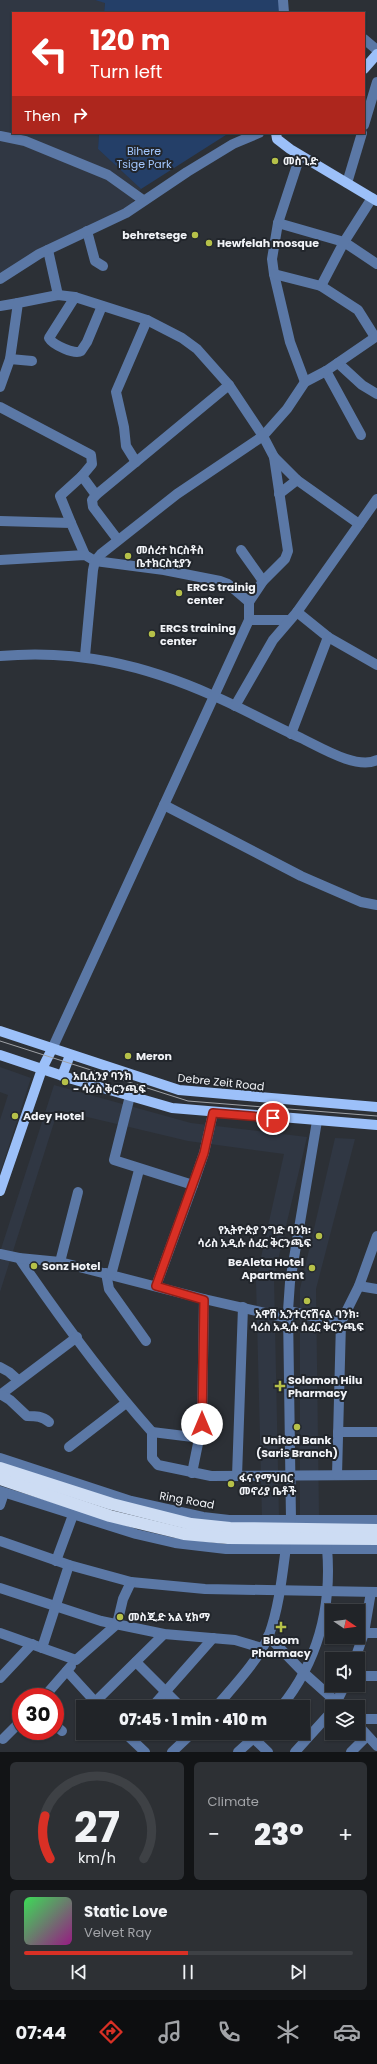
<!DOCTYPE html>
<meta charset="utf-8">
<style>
:root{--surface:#212428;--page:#2d3034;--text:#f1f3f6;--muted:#a2a4a8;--line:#3e4145;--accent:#d93025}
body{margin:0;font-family:Poppins,"Noto Sans Ethiopic",sans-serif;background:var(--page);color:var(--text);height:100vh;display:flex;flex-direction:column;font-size:15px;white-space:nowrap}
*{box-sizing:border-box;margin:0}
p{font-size:13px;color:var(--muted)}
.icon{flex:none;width:22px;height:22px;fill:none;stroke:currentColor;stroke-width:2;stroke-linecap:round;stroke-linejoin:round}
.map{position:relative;height:1752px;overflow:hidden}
.sheet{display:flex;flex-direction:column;gap:10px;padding:10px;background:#121416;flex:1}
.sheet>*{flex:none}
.top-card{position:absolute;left:12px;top:12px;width:353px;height:122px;border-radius:0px;box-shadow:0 1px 3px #0004,0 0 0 1px var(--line);background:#d93025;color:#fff;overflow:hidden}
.needle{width:26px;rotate:103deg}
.fabs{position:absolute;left:325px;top:1604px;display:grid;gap:8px}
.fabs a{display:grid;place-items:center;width:40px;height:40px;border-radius:0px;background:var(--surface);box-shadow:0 1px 3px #0004,0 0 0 1px var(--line);font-size:20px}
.speed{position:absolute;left:12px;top:1688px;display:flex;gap:8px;font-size:20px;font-weight:700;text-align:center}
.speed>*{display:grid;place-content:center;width:52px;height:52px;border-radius:50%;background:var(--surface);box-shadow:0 1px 3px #0004,0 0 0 1px var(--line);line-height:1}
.speed .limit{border:6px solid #d22;background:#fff;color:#111}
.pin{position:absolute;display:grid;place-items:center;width:34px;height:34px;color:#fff;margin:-17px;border:2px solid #fff;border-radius:50%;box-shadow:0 1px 4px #0007}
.me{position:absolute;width:44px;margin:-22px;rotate:0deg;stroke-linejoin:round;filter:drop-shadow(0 0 3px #0008)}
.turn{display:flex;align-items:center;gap:14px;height:84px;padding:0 12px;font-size:18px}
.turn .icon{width:52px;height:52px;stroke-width:2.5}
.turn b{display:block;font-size:28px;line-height:34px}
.then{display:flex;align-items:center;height:38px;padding:0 12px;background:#0003;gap:8px;font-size:15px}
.big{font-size:30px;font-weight:800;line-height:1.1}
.sheet .tile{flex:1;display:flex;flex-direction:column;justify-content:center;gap:6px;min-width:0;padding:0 14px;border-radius:6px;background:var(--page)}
.sheet .dial{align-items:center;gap:0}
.dial svg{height:104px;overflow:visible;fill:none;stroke:var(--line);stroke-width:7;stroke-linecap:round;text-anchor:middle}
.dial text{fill:var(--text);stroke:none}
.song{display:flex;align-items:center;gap:12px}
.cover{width:48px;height:48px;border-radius:6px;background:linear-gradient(135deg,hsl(130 70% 55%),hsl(310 70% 35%))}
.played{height:4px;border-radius:2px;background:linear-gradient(90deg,var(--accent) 50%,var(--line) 50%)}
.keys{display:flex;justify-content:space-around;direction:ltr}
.heat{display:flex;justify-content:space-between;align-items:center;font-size:22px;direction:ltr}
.sheet .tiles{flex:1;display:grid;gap:10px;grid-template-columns:1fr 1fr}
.tile:last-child{grid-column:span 2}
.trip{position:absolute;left:76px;top:1700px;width:234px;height:40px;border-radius:0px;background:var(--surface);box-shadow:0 1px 3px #0004,0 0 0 1px var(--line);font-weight:800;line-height:40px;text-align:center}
.dock{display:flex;height:64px;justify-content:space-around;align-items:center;background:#0d0e10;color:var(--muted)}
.dock .icon{width:28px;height:28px}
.dock .active{color:var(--accent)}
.dock b{font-size:18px;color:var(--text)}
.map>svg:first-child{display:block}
.built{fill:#303743}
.green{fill:#243f68}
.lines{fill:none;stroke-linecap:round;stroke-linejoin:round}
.minor{stroke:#5b78a6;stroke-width:10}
.major{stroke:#9cc0f9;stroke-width:10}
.highway{stroke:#cddcf3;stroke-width:12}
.tram{stroke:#9ea1a6;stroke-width:1}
.route-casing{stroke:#8d1f18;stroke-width:10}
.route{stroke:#d93025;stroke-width:7}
.poi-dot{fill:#b6c149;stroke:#22262c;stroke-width:1.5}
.labels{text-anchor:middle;stroke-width:4;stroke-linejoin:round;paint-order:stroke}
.park-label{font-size:11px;fill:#a2c6fd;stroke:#22262c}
.poi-label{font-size:11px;font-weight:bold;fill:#f1f3f7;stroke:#22262c;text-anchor:start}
.street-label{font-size:11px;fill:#f1f3f7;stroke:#22262c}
</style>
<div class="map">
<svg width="377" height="1752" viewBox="0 0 377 1752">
<rect width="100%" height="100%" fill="#2c3036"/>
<g class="built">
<path d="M0,0H95L105,2L104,13H13V133H99L98,149L141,189L131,205L0,280Z"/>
<path d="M0,1067L31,1078L0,1173V1120L8,1095L0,1092Z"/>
<path d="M54,1085L191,1123L307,1137L274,1277L279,1517L262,1518L256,1280L284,1154L188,1141L58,1110L0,1292V1252Z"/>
<path d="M335,1138L355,1139L316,1289L319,1516L300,1515V1289Z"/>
</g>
<g class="green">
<path d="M95,0H288L285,13H104L105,3Z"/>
<path d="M99,133H229L141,189L98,149Z"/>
</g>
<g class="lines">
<g class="minor">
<path d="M283,0L284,13"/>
<path d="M364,39L377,50"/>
<path d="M364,125L377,82"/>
<path d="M0,136L25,141L108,175L143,200"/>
<path d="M300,156L278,223L272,259L274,274L290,342L305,382"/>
<path d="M347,183L362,133"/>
<path d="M278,223L344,242L377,264"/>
<path d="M87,231L95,261L103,266"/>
<path d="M48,250L58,295"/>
<path d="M274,274L321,286L358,310L375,337"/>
<path d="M0,279L39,254L126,213L187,172L233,144L259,133"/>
<path d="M321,286L344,242L372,198"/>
<path d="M75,297L49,338C53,345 75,355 81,351L87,342L102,306"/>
<path d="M0,306L18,303"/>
<path d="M10,359L32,361"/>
<path d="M338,363L362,385L377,394"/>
<path d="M326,371L361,435"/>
<path d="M0,387L10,359L18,303L58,295L75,297L147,320L182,338L197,349L229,385L263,436L274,457L288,551L285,559L263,581L249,602"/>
<path d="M0,407L91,455L92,464L82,476L96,495"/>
<path d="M274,457L297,480L359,524"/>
<path d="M136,462L126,446L124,427L116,392L147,320"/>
<path d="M279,494L297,480"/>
<path d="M0,521L71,523L85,555"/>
<path d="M71,523L60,496L82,476"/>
<path d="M118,540L93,507L92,500L96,495L229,385"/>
<path d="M241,550L263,581"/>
<path d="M0,560L85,555L95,561L164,570L220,581L228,584L249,602V620H288"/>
<path d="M297,612L328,637L377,665"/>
<path d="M0,656C76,649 145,665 214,696C244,709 272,725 301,738C320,747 357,770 377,760"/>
<path d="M85,656L93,570L95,561L101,554L177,494L263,436L287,409L305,382L326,371L377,336"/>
<path d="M235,706L273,640L297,612L377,499"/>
<path d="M291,734L328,637"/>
<path d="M164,805L301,876L361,902L377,905"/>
<path d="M52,1049L249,620"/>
<path d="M130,1096L114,1160L193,1185L156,1286"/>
<path d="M193,1185L204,1153L213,1113"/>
<path d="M0,1254L19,1258C60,1318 104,1378 152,1432V1458L158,1465L211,1476L377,1475"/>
<path d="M19,1258L60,1262L204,1299L287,1318"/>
<path d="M60,1262L78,1192"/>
<path d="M106,1273L109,1289L146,1341"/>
<path d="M111,1275L139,1170"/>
<path d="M359,1286L377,1289"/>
<path d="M288,1311L341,1322"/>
<path d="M0,1367L9,1372L18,1380"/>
<path d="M0,1395L77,1337"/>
<path d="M2,1395L10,1400L27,1416C36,1416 42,1416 49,1422"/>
<path d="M152,1432L201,1438"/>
<path d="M338,1432H377"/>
<path d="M69,1447L126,1403"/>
<path d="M0,1458L131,1501L203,1517L229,1520H377"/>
<path d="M192,1473L202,1424L204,1299"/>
<path d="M337,1475L341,1322L359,1286L377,1236"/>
<path d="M237,1476L243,1307"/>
<path d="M0,1491L136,1534L175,1543L226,1549H377"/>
<path d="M0,1505L4,1493"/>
<path d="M291,1520L288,1311L290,1282L317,1121"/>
<path d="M0,1541L69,1565L131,1582L205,1589L377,1592"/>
<path d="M56,1561L73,1515"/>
<path d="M0,1588L101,1621L164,1634L235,1640L262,1648"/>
<path d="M0,1633L76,1660L117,1624L123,1599L131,1582"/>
<path d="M364,1633H377"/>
<path d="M268,1636L304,1673L342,1707"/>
<path d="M42,1648L69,1565"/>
<path d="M355,1659L364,1633L371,1592"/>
<path d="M136,1662L181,1707"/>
<path d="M67,1671L99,1706"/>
<path d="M358,1676H377"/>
<path d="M0,1678L32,1644"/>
<path d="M44,1697L71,1666"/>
<path d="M95,1702L164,1634"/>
<path d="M152,1707L213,1638"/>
<path d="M216,1707C233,1687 259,1660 269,1635C279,1607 282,1577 286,1547"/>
<path d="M281,1707C319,1660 332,1607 327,1548"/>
<path d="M334,1707L345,1685"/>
<path d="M358,1719H377"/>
<path d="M55,1725L62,1731"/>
<path d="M358,1725L377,1746"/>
<path d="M125,1733L145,1752"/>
<path d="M248,1733L268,1752"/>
<path d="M3,1739L21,1721"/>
<path d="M172,1752L192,1733"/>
<path d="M238,1752L259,1733"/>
<path d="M295,1752L332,1711"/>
<path d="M351,1752L367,1736"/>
</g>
<g class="major">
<path d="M364,69L377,54"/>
<path d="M276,133L277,139L290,149L377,201"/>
<path d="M0,1031L179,1090L377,1107"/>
<path d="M0,1055L72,1079L172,1108L377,1125"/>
<path d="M62,1076L70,1055"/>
<path d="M0,1191L42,1069L52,1049"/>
</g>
<g class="highway">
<path d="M0,1468L112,1504L191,1524L230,1528L377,1530"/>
<path d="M0,1479L110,1516L184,1534L228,1538L377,1539"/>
</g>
<path class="tram" d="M0,1041L188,1101L377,1116"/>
</g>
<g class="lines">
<g class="route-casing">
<path id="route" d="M202,1424L204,1300L156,1286L204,1153L213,1113L273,1118"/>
</g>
<use href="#route" class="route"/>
</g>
<g class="poi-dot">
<circle cx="275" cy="161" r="4"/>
<circle cx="195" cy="235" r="4"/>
<circle cx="209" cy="243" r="4"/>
<circle cx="128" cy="556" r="4"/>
<circle cx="179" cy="593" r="4"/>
<circle cx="152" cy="634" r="4"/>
<circle cx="128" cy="1056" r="4"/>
<circle cx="65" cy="1082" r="4"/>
<circle cx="15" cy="1116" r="4"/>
<circle cx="319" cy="1236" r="4"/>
<circle cx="34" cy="1266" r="4"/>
<circle cx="312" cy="1268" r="4"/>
<circle cx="307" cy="1301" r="4"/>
<path d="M278 1380h4v4h4v4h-4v4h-4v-4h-4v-4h4z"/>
<circle cx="297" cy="1427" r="4"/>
<circle cx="231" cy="1484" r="4"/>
<circle cx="120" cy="1617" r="4"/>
<path d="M279 1621h4v4h4v4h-4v4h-4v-4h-4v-4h4z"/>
</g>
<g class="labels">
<g class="park-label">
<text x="144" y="155">Bihere<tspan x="144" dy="13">Tsige Park</tspan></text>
</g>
<g class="poi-label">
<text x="283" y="165">መስጊድ</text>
<text x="187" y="239" text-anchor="end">behretsege</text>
<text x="217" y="247">Hewfelah mosque</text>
<text x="136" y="554">መሰረተ ከርስቶስ<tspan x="136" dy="13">ቤተክርስቲያን</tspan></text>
<text x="187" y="591">ERCS trainig<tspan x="187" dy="13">center</tspan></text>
<text x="160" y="632">ERCS training<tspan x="160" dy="13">center</tspan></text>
<text x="136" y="1060">Meron</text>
<text x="73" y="1080">አቢሲንያ ባንክ<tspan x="73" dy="13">- ሳሪስ ቅርንጫፍ</tspan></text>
<text x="23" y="1120">Adey Hotel</text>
<text x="311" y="1234" text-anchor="end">የኢትዮጵያ ንግድ ባንክ፡<tspan x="311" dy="13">ሳሪስ አዲሱ ሰፈር ቅርንጫፍ</tspan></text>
<text x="304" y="1266" text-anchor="end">BeAleta Hotel<tspan x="304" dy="13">Apartment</tspan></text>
<text x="42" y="1270">Sonz Hotel</text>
<text x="307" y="1318" text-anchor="middle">አዋሽ ኢንተርናሽናል ባንክ፡<tspan x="307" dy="13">ሳሪስ አዲሱ ሰፈር ቅርንጫፍ</tspan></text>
<text x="288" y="1384">Solomon Hilu<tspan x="288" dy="13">Pharmacy</tspan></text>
<text x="297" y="1444" text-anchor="middle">United Bank<tspan x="297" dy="13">(Saris Branch)</tspan></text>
<text x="239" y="1482">ፋና የማህበር<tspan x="239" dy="13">መኖሪያ ቤቶች</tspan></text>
<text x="128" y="1621">መስጂድ አል ሂክማ</text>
<text x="281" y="1644" text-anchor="middle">Bloom<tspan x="281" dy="13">Pharmacy</tspan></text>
</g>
<g class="street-label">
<text transform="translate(221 1082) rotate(6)" y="4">Debre Zeit Road</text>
<text transform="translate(187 1500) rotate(10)" y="4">Ring Road</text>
</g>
</g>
</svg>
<div class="fabs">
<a><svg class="needle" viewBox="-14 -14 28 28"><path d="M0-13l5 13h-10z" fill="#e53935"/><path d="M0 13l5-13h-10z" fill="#a2a4a8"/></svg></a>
<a><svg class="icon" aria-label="sound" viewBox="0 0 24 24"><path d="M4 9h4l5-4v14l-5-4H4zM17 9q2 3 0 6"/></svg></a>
<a><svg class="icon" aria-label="layers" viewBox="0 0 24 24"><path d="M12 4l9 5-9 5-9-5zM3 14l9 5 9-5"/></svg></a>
</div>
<div class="speed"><div class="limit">30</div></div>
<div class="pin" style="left:273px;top:1118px;background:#d93025"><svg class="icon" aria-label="arrive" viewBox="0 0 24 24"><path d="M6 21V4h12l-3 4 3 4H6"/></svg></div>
<svg class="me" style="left:202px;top:1424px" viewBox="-20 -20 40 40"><circle r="19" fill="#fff"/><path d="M0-13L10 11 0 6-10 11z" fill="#d93025"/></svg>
<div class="trip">07:45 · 1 min · 410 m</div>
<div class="top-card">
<div class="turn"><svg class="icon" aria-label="left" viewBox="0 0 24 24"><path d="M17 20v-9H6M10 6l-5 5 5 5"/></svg><div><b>120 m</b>Turn left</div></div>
<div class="then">Then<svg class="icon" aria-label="right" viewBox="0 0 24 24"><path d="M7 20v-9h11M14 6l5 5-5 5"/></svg></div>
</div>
</div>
<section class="sheet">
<div class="tiles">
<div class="tile dial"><svg viewBox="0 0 100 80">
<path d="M14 69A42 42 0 1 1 86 69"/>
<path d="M14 69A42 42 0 0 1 10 36" stroke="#d93025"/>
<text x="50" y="56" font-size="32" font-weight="700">27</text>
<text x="50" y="72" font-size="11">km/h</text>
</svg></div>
<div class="tile"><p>Climate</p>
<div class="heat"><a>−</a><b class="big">23°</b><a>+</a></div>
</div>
<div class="tile">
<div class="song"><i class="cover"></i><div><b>Static Love</b><p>Velvet Ray</p></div></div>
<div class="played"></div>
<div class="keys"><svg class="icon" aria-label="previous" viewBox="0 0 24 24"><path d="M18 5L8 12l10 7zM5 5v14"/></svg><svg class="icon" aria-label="pause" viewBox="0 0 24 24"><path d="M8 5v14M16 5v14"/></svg><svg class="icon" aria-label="next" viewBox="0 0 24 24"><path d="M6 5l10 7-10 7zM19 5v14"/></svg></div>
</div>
</div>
</section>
<nav class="dock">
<b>07:44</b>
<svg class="icon active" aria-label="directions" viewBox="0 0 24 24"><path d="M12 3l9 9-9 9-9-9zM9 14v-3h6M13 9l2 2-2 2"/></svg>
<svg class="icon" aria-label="music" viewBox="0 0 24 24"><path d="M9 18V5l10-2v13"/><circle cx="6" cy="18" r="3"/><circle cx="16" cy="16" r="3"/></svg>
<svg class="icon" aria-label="phone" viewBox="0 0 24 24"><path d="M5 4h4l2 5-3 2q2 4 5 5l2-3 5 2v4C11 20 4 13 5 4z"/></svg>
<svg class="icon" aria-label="climate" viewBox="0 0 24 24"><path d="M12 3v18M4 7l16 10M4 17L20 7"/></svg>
<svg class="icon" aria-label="car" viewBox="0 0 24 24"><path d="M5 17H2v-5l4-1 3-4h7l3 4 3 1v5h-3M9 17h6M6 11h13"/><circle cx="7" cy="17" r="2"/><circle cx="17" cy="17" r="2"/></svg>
</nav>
